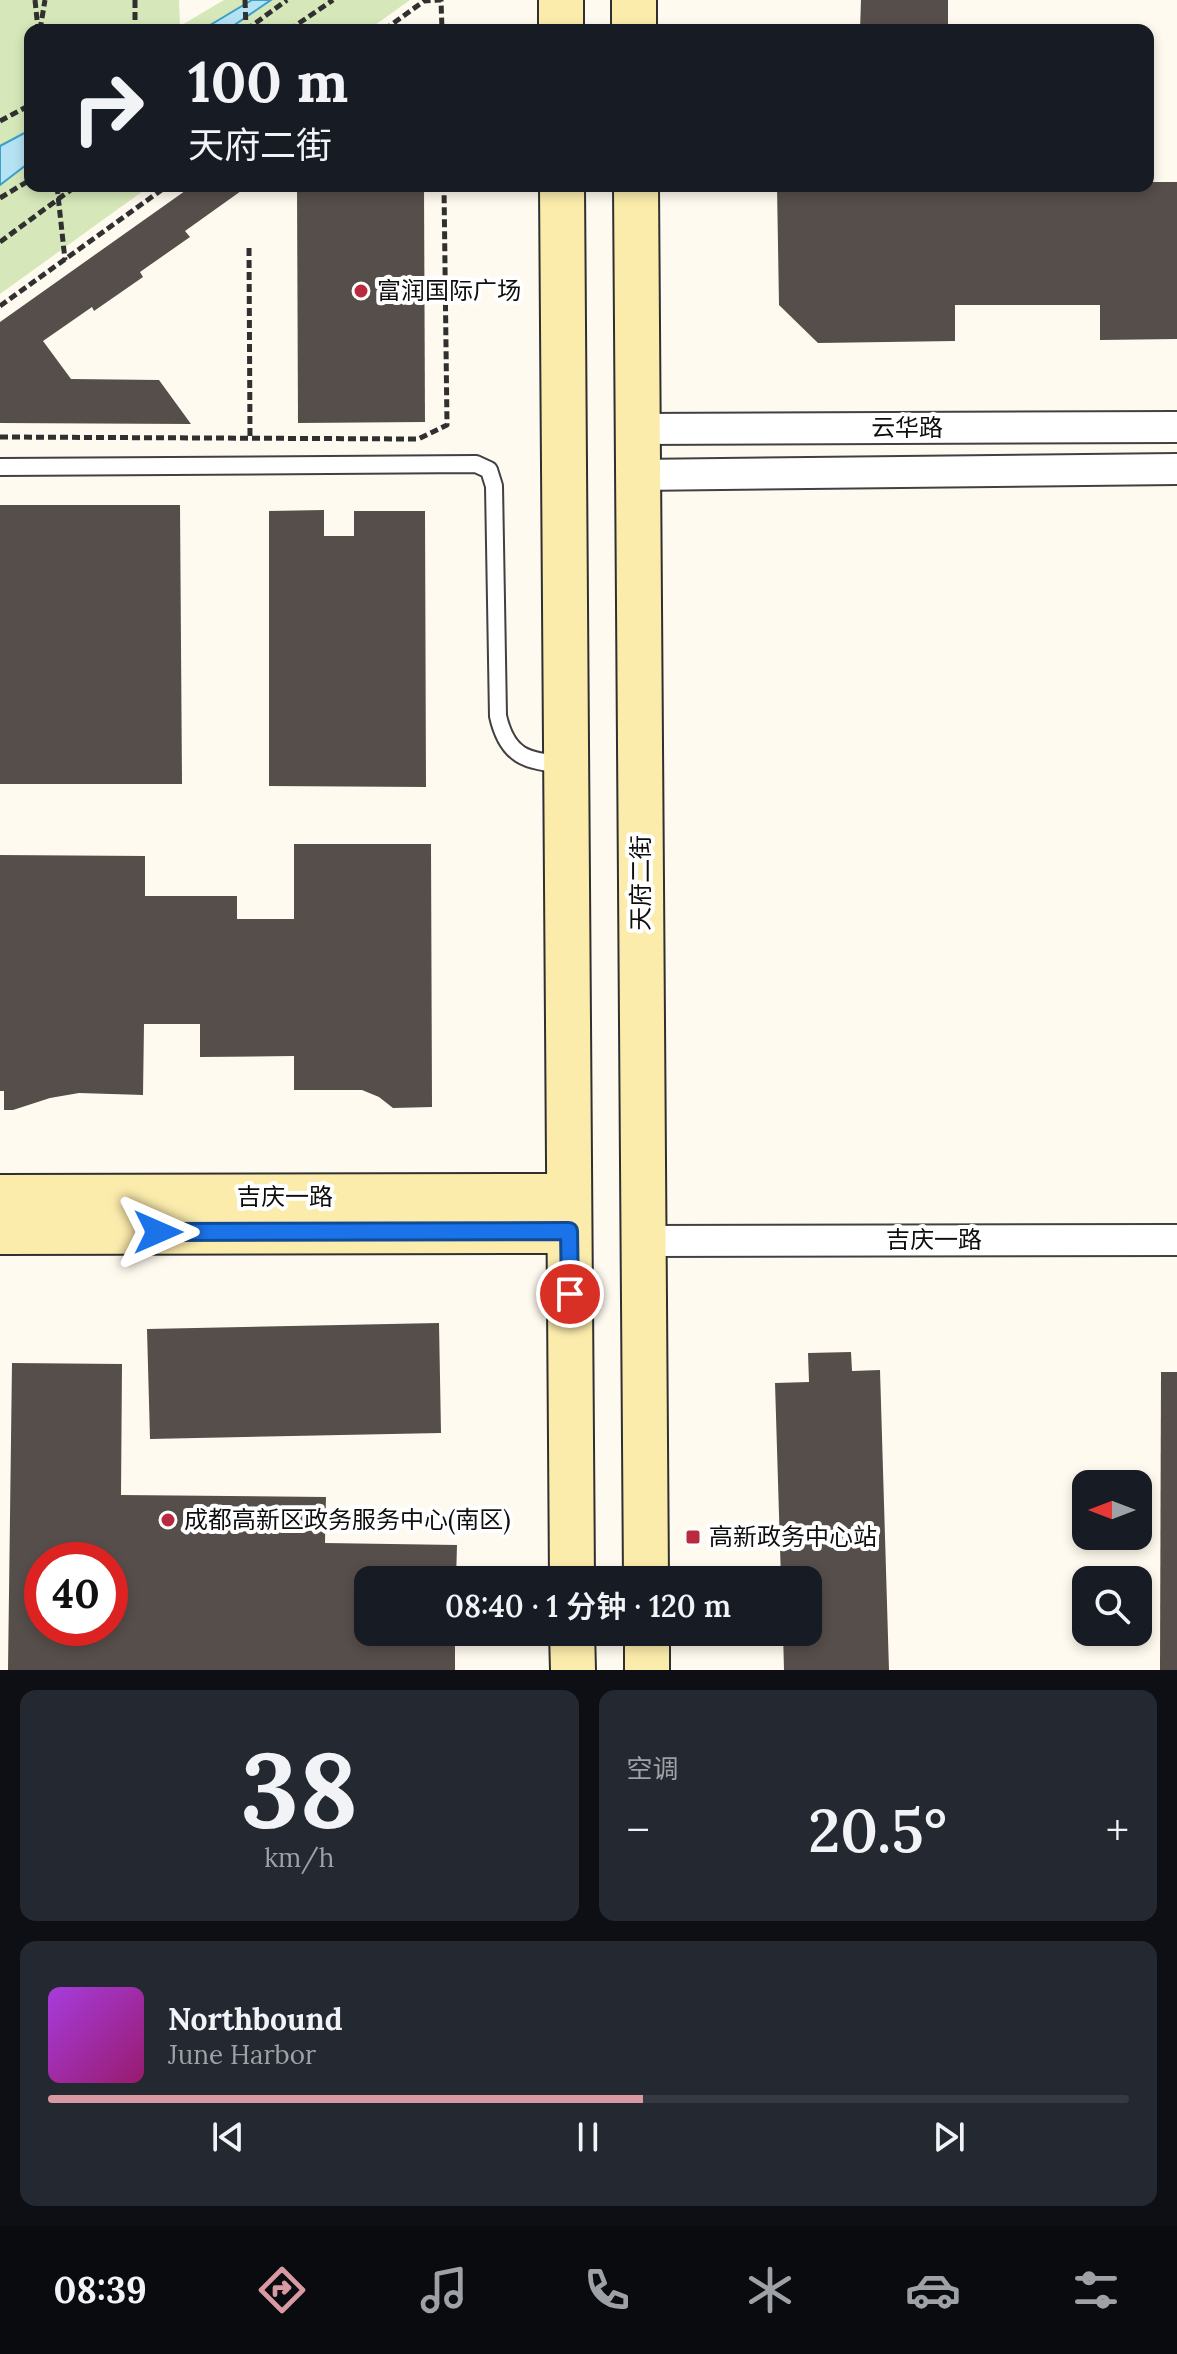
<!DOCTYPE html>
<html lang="zh">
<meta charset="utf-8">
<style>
:root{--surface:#171b24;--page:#242831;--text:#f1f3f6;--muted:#9ea1a6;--line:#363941;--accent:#d899a3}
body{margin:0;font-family:Lora,"Noto Sans SC",serif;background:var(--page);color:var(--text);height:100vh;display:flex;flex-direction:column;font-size:30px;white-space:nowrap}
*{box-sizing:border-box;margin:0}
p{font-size:26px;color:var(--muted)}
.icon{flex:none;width:44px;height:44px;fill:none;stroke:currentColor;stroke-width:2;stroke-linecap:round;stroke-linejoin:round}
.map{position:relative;height:1670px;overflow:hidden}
.side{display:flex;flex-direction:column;gap:20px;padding:20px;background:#0d0f14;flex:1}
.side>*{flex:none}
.top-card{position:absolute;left:24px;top:24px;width:1130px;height:168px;border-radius:16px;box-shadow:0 4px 12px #0003;background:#171b24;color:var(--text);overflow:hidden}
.needle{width:52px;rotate:270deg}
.fabs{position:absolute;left:1072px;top:1470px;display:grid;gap:16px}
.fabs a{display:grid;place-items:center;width:80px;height:80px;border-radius:16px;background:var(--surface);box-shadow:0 4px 12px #0003;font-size:40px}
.speed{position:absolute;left:24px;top:1542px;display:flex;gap:16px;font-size:40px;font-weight:700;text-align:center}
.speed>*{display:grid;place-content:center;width:104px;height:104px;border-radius:50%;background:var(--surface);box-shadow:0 4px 12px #0003;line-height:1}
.speed .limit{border:12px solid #d22;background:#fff;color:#111}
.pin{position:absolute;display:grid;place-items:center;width:68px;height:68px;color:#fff;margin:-34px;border:4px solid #fff;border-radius:50%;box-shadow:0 2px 8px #0007}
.me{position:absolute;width:88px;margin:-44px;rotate:90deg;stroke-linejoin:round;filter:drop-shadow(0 0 6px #0008)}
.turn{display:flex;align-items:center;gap:28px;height:168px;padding:0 32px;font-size:36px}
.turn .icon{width:104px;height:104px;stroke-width:2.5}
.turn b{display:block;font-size:56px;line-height:68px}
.big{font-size:60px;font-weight:600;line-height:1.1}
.side .widget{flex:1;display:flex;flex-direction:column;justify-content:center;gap:12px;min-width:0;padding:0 28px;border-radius:16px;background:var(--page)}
.side .dial{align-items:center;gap:0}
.dial b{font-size:104px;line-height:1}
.song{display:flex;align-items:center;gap:24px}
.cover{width:96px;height:96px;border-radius:12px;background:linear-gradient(135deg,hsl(280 70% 55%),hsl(320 70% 35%))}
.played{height:8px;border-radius:4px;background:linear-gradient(90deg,var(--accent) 55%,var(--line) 55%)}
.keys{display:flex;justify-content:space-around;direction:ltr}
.heat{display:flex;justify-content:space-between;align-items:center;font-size:44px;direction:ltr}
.side .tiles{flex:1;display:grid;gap:20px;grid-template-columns:1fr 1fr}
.widget:last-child{grid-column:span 2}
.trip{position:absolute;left:354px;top:1566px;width:468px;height:80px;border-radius:16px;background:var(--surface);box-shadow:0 4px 12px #0003;font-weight:600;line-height:80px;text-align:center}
.tab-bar{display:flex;height:128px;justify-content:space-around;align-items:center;background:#090b0e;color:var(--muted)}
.tab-bar .icon{width:56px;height:56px}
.tab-bar .selected{color:var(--accent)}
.tab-bar b{font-size:36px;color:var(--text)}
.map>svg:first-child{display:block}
.green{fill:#d6e8b9}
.water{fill:#b5e3f4;stroke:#3e9fc9;stroke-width:2}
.building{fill:#564e4a;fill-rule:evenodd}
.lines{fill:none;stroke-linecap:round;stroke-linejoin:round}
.lane-casing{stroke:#414141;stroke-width:20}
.street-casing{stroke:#414141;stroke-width:34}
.secondary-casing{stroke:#303030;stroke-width:48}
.path{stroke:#303030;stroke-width:5;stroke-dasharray:8 4;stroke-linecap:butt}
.lane{stroke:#fff;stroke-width:16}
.street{stroke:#fff;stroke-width:30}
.secondary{stroke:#fcecac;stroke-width:44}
.route-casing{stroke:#114b97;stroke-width:20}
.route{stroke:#1a73e8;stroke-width:14}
.poi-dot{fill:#ba2a3e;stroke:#fff;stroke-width:3}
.labels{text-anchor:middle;stroke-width:8;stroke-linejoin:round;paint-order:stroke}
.poi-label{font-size:24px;fill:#0e0e0e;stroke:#fff;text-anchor:start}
.street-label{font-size:24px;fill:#0e0e0e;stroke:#fff}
</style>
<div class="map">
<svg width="1177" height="1670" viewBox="0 0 1177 1670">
<rect width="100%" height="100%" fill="#fffaef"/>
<path class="green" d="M0,0H179L180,26L224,0H410L368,30H30V186H150L0,294Z"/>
<g class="water">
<path d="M252,0H271L227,30H202Z"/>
<path d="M30,130V162L0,185V146Z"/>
</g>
<g class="building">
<path d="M861,0H948V30H860Z"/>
<path d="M1148,182H1177V339L1100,340V305H955V341L818,343L779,305L777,186H1148Z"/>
<path d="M192,186H248L185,231L190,237L140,272L143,277L94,311L92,307L43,341L71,379L159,380L191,424L0,423V322Z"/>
<path d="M297,186H424L425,422L298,423Z"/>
<path d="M0,505H180L182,784H0Z"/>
<path d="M324,510V536H354V511H425L426,787L269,786V511Z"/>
<path d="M294,844H431L432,1107L393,1108L379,1097L362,1090H294V1056L200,1057V1024H144L143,1095L79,1093L50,1098L13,1110H4V1091H0V855L145,856V896H237V919H294Z"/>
<path d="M439,1323L441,1433L150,1439L147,1329Z"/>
<path d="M851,1352L852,1371L880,1370L889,1670H784L783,1632H808V1580H781L775,1383L809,1382L808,1353Z"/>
<path d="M12,1363L122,1364L121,1495L326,1497L325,1543L457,1545L456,1580H368V1632H455V1670H8ZM42,1560H110V1628H42Z"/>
<path d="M1161,1372H1177V1670H1160Z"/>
</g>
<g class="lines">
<g class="lane-casing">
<path id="lane" d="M0,467L476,464L489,470L494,486L498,716C507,756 526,762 565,764"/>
</g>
<g class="street-casing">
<g id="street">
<path d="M637,429L1177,427"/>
<path d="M638,475L1177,469"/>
<path d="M644,1241L1177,1240"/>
</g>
</g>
<g class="secondary-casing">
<g id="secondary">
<path d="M561,0V30"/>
<path d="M634,0V30"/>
<path d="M562,186L572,1580"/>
<path d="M636,186L646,1580"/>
<path d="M0,1197L569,1196"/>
<path d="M0,1232L569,1231"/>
<path d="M572,1632L573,1670"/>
<path d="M647,1632V1670"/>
</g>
</g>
<g class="path">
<path d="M35,0L38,29"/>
<path d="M135,0V30"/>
<path d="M245,0L246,29"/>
<path d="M40,30L45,0"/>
<path d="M246,30L287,0"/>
<path d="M289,30L333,0"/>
<path d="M384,30L424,1L441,0L442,30"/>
<path d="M0,121L30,105"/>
<path d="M57,186L65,260"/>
<path d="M0,198L30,180"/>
<path d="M0,242L76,186"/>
<path d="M249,248L250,438"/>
<path d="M0,306L167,186"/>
<path d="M0,437L418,439L447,425L444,186"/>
</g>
<use href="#lane" class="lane"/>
<use href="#street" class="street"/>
<use href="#secondary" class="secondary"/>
</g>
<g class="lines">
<g class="route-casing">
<path id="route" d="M158,1232L569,1231L570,1294"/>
</g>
<use href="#route" class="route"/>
</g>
<g class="poi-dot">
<circle cx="361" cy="291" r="8"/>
<circle cx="168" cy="1520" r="8"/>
<rect x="685" y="1529" width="16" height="16" rx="4"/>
</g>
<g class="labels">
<g class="poi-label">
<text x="377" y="299">富润国际广场</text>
<text x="184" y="1528">成都高新区政务服务中心(南区)</text>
<text x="709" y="1545">高新政务中心站</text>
</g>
<g class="street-label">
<text x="907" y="436">云华路</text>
<text transform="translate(641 883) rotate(-90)" y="8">天府二街</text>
<text x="285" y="1205">吉庆一路</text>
<text x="934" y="1248">吉庆一路</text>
</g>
</g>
</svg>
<div class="fabs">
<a><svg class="needle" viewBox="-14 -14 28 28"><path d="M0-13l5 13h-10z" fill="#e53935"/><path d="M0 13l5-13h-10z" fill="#9ea1a6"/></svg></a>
<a><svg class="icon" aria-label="search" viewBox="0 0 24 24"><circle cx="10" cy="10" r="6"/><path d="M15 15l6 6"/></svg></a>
</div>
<div class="speed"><div class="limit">40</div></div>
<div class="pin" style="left:570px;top:1294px;background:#d93025"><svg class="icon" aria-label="arrive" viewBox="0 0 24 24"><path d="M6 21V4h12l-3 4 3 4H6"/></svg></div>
<svg class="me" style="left:158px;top:1232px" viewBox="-20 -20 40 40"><path d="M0-17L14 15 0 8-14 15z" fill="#1a73e8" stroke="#fff" stroke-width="4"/></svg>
<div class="trip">08:40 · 1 分钟 · 120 m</div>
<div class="top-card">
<div class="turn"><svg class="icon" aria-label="right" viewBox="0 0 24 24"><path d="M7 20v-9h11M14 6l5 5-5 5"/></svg><div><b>100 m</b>天府二街</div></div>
</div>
</div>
<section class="side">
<div class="tiles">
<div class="widget dial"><b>38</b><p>km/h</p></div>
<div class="widget"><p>空调</p>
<div class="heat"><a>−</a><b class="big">20.5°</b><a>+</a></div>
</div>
<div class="widget">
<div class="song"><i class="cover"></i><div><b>Northbound</b><p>June Harbor</p></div></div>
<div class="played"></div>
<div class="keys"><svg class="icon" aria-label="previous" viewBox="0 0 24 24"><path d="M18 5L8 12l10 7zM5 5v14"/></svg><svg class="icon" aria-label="pause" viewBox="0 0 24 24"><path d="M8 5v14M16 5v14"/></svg><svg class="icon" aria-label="next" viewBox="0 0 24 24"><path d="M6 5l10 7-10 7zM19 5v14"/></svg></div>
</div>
</div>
</section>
<nav class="tab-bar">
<b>08:39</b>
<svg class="icon selected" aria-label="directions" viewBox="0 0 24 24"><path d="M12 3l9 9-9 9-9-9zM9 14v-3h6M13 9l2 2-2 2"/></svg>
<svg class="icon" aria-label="music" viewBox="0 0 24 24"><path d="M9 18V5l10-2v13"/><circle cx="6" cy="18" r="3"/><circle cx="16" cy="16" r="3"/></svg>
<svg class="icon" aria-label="phone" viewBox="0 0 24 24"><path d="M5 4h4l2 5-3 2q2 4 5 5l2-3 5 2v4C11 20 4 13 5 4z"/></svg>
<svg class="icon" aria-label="climate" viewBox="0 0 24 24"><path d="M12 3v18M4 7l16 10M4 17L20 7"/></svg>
<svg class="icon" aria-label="car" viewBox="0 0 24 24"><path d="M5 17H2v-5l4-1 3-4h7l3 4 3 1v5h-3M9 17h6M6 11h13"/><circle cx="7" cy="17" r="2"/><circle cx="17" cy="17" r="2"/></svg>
<svg class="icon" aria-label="filters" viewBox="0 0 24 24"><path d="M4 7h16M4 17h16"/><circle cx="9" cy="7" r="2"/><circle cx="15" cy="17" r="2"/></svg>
</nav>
